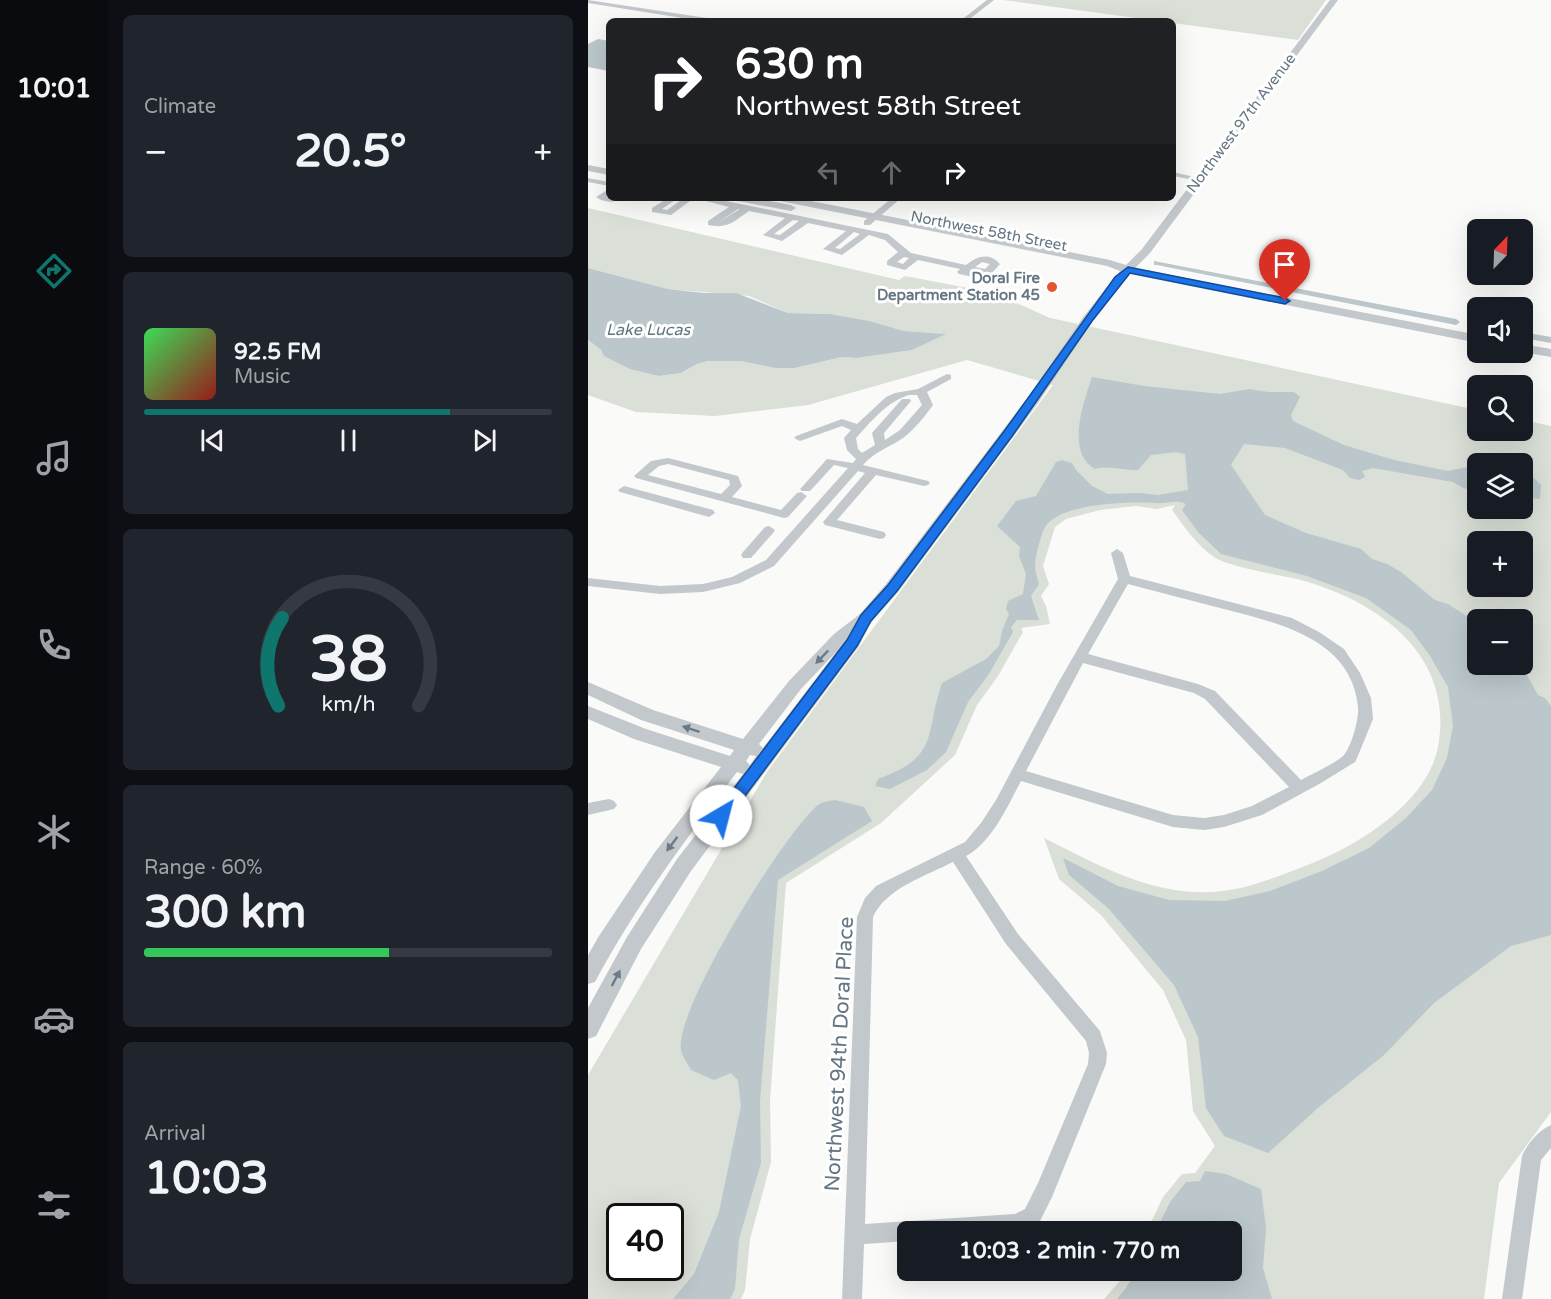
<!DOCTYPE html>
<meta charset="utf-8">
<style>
:root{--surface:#171b24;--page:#20242c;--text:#f1f3f6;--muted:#9ea1a6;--line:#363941;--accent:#0f766e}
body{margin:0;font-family:"Varela Round",sans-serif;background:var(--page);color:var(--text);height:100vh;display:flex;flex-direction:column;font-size:22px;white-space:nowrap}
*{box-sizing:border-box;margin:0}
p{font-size:20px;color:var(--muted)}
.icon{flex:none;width:33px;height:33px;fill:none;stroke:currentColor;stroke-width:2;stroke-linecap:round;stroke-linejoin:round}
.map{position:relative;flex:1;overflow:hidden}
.details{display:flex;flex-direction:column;gap:15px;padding:15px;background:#0d0f14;width:480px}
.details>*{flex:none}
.top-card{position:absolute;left:18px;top:18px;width:570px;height:183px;border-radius:9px;box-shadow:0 6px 24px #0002;background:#202124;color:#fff;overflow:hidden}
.needle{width:39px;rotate:23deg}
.controls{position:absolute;left:879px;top:219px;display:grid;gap:12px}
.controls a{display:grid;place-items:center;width:66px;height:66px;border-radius:9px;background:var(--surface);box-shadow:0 6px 24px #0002;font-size:30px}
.speed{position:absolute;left:18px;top:1203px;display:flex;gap:12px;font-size:30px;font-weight:700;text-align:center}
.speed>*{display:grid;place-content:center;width:78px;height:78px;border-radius:50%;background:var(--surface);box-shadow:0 6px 24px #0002;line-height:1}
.speed .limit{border:3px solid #111;border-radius:9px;background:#fff;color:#111}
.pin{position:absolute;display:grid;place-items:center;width:51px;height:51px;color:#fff;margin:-62px -26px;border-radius:50% 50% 50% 0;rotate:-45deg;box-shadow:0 0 6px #0007}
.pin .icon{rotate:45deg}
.me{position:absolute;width:66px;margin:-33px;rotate:37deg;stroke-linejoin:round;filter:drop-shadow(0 0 4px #0008)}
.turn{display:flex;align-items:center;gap:21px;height:126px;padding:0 30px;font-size:27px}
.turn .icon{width:78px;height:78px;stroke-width:2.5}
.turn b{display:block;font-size:42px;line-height:51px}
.lanes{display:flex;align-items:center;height:57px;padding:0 30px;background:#0003;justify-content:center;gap:30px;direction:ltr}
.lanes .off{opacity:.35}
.big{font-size:45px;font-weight:800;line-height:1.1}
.details .tile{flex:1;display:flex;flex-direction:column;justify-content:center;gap:9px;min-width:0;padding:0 21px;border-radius:9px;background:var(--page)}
.details .dial{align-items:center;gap:0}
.dial svg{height:156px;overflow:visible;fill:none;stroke:var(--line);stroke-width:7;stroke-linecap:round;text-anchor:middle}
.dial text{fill:var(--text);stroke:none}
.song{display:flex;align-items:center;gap:18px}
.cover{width:72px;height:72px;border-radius:9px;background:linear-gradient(135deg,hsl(130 70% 55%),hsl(0 70% 35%))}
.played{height:6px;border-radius:3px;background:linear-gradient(90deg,var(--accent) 75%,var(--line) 75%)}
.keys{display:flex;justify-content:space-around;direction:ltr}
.heat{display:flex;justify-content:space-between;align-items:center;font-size:33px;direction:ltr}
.charge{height:9px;border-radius:4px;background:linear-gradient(90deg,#34c759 60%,var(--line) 0)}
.trip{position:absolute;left:309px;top:1221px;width:345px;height:60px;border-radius:9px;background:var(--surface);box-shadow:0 6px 24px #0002;font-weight:800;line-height:60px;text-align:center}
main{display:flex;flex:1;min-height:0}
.tab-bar{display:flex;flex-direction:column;width:108px;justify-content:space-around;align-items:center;background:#090b0e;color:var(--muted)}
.tab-bar .icon{width:42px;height:42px}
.tab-bar .on{color:var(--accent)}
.tab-bar b{font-size:27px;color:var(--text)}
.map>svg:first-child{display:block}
.green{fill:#dadfd7;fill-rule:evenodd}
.water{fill:#bbc7cb}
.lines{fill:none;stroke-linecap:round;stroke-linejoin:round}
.canal{fill:#bbc7cb;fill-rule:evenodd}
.minor{fill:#c3c8cc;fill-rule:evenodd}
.tertiary{fill:#c3c8cc;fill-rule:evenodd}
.oneway{fill:#6a7a87}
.route{fill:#1a73e8;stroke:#114b97;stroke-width:1.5}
.poi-dot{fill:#e4572e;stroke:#fff;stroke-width:2}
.labels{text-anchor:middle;stroke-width:6;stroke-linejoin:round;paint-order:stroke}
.far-street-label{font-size:15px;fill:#657683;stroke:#fff}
.far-poi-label{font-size:15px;font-weight:bold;fill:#657683;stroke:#fff;text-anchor:end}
.far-water-label{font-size:16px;font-style:italic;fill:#60757c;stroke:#fff}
.near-street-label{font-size:21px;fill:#657683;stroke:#fff}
</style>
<main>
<nav class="tab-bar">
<b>10:01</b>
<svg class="icon on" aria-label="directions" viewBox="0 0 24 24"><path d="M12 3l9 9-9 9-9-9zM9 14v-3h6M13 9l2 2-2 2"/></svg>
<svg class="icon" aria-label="music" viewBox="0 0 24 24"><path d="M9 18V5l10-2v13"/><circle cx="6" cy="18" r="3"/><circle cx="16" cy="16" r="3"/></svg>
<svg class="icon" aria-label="phone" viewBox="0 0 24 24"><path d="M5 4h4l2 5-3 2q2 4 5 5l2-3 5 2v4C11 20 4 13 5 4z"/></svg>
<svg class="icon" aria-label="climate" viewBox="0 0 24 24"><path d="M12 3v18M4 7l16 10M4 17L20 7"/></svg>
<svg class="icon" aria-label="car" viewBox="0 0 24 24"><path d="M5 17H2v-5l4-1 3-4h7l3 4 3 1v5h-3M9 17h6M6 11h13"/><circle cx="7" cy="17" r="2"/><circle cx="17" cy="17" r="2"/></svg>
<svg class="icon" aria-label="filters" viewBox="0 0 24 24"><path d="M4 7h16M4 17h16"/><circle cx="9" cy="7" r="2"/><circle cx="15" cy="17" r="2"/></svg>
</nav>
<section class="details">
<div class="tile"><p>Climate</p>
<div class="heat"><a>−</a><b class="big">20.5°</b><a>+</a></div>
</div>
<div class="tile">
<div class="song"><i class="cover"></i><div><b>92.5 FM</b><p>Music</p></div></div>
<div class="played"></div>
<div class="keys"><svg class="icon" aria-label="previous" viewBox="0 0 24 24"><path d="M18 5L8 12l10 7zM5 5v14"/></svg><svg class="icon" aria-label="pause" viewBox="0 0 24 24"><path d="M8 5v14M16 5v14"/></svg><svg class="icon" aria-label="next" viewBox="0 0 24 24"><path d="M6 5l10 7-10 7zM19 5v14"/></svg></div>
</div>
<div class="tile dial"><svg viewBox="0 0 100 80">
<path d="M14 69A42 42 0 1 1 86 69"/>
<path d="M14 69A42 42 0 0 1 16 24" stroke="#0f766e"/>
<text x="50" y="56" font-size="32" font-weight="700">38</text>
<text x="50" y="72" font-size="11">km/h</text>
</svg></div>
<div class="tile"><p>Range · 60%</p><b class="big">300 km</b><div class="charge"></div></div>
<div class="tile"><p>Arrival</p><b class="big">10:03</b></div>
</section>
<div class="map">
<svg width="963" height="1299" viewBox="0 0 963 1299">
<rect width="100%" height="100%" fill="#fafaf8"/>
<g class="green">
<path d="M415,0H738L710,40L585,23V21H570Z"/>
<path d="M0,208L311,280L317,276L406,293L462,318L889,410L890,430H934L935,420L963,426V1112L911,1183L896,1299H516L531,1282L538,1271L644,1270V1232L559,1231L575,1197L594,1174L607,1173L627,1146L605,1111L598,1040L575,990L513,915L471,879L456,838C512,866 569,899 635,891C663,888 691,876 717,866C768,847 839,804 850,747C867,656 792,602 713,580C693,575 640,567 626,557C608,545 596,526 584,510L587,505L569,509L548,506L512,510L478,519L467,527L455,566L461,584L453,596L458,606L462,624L433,628L435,632L410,676L389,705L367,755L293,823L198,883L182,1100L183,1162L162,1239L157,1290L153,1299H0V1075L179,772L465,385L379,360L220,405L127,416L48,412L0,395V340L13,350L16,356L71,376L93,373L109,364L120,361H153L207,368L254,357L269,358L324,350L357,334L316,331L282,321L242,314L200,313L161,296L80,289L0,268ZM890,464H934V508H890ZM890,542H934V586H890ZM890,620H934V664H890ZM32,1216H82V1268H32Z"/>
</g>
<g class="water">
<path d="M10,39L21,41V71L0,67V44Z"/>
<path d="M0,268L80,289L116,293H148L200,313L242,314L282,321L316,331L358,334L324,350L269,358L254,357L207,368H188L153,361H120L109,364L93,373L71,376L42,369L16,356L13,350L0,340Z"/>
<path d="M504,377L556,386L632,394L661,389L680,392H706L712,397L703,415L705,421L756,445L806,460L860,471L889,465V491L875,488L865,482L785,468L774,471L777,477L771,480L762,478L755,470L697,448L656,444L643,465L677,515L718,533L773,549L784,559L799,564L813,572L847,600L860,604L888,622L890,664L933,665L950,695L957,698L963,706V935L923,946L846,1003L796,1055L731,1107L680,1153L636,1136L618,1108L610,1037L586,985L521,909L481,875L475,858L530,886L581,900L637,901L682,891L734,871L781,848L818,818L844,790L859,758L865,726L860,687L842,656L823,630L778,598L719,576L633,554L610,532L594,510L598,504C589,499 577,504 567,503C539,501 481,503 460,523C455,528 452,541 450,548C446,565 446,568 451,584L443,596L451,620H429L423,627L425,632L401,674L380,702L358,752L339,770L302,789L287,786L290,779C353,756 336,735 354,683L398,659L411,646L414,631L421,614L418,609L420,601L435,594L438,574L431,556L432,547L409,526L428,501L448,496L468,462L474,460L484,463L488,470L504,486L520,494L551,493L570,495L600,490L597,454L588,452L563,455L550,470C535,471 522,465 507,469C477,453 496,401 504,377Z"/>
<path d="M935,475L946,478L953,485L952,499L935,498Z"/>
<path d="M247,800L276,807L284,821L190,880L172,1101L173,1163L151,1239L147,1289L142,1299H85L106,1274L131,1212L153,1106L150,1080L143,1073L126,1080L103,1070C100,1064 94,1056 93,1050C86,1010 197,832 230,805C234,802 241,801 247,800Z"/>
<path d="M617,1171L638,1174L673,1189L678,1228L675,1268L684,1299H529L538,1288L548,1271L644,1270V1232L568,1231L582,1202L598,1182L612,1181Z"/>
</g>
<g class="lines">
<g class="canal">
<path d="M566,261L868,319L872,322L868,325L569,265H566Z"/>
<path d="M934,332L963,337V343L934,338Z"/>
</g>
<g class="minor">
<path d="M0,0L125,19L128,21H113L0,3Z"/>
<path d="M399,0H406L379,21H372Z"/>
<path d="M585,172L615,179L611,181L585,176Z"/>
<path d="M0,178L21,182V186L0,182Z"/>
<path d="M21,189V198H33C26,204 15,202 8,197Z"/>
<path d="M80,198H90L74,209L79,210L96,198H123L300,234L323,253L378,265C390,256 401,252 412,264L403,274L395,279L371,274L369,272L372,269L330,260L317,270L299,265V261L310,252L297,240L281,235L254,255L235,249L258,231L220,223L194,241L175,235L197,218L161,211C145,222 140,229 120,225V221L141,207L106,198L83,215L64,212V208ZM150,209H152L131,222ZM205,220L211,221L192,235L186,234ZM266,232L272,234L252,249L247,248ZM316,257L321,258L315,264L309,262ZM394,262L402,264L397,269L387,267Z"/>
<path d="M304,198H313L282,225H276V221Z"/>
<path d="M359,374L363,375V379L339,392L345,405C337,416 327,429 315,438C302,447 286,452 275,465L340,481L342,483L340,485L336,486L288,475L249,520L296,532L298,535L296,538L292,539L237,525L235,522L277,473L270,471L186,566L152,583L115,592L72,594L0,586V578L72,586L115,584L144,577L178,560L260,468L246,465L222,491H214L212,489L214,487L239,459L265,463L268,459L259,450L256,438L263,430L254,426L212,441L206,438L208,436L254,419L269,424L298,397L307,393L330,389ZM321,395H329L334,405L312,430L297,440L296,433L323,401L322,399H314L284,433L287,445L274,453L270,449L268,438C283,422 298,402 321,395Z"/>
<path d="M80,458L150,476L154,486L144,497L193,510L209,493L213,492L219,496L200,517L196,518L48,478L46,476L63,461ZM80,464L141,480L142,485L133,494L60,475L71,466Z"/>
<path d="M36,486L125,510L127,513L121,517L32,492L30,490Z"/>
<path d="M181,526L187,530L185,533L163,558H155L153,555L155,552L177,527Z"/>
<path d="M529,549L535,553L542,576L704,618L731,632L756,649L772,673L783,698L785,719L769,758L767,762L733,783L674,815L636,827L616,830L585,827L433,781C419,807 404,842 378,856L430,934L512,1031L519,1053L518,1064L464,1197L451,1223L434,1232H320V1241L276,1244L274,1299H254L269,917L277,898L288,886L377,842L393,823L408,800L469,685L530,579L523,553ZM540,584C570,592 601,600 632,608C687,622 764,638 770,707C771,719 764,745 756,755C750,762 722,775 713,780L627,691L610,684L500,654ZM495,663L606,693L617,699L701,787L664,806L636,815L616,818L585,815L438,771ZM365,862L418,944L498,1041L501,1053L500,1064L450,1183L437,1209L427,1214L277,1224L285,917C298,888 338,876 365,862Z"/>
<path d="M21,799L26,801L29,805L26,809L0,815V803Z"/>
<path d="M963,1125V1148L953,1160L934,1299H914L934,1156C939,1144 951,1130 963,1125Z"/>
</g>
<g class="tertiary">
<path d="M742,0H750L562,253L547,268L890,335V343L542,274L505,321L450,403L310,592L282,623L271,646L103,871L53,949L8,1036L0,1039V1008L39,937L89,859L155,774L149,772C98,839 47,907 7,982L0,984V955L11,936L67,852L133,767L46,739L0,719V706L58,729L142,756L146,750L53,720L0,695V682L65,710L155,739L201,681L246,634L272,614L298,584L440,397L496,316L532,271L519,266L192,201L187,198H208L522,260L538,265L554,249ZM249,651L175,748L171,744L213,689ZM162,755L168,756L162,765L158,761Z"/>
<path d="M0,165L21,169V175L0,171Z"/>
<path d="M145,198H166L203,205L208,208L203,211L150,201Z"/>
<path d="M934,344L963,349V357L934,352Z"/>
</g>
</g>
<defs><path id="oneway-solid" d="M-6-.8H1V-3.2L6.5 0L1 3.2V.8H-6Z" transform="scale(1.5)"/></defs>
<g class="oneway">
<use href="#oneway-solid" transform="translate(234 657) rotate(134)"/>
<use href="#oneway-solid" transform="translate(103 729) rotate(-162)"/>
<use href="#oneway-solid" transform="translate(84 844) rotate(127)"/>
<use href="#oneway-solid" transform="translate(28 978) rotate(-62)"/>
</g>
<path class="route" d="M540,267L697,298L702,301L697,304L542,273L504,321L425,435L309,591L283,621L269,646L139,820H128L125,816L128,812L259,640L273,615L300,585L417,430L527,277Z"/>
<circle class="poi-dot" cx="464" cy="287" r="6"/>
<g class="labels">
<g class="far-street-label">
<text transform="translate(653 123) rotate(-53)" y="5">Northwest 97th Avenue</text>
<text transform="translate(401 231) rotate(11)" y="5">Northwest 58th Street</text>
</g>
<g class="far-poi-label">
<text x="452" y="283">Doral Fire<tspan x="452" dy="17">Department Station 45</tspan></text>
</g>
<g class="far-water-label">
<text x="60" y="335">Lake Lucas</text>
</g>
<g class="near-street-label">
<text transform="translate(251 1054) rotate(-87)" y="7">Northwest 94th Doral Place</text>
</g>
</g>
</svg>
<div class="controls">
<a><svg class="needle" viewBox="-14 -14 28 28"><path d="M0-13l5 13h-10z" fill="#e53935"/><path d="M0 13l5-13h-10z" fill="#9ea1a6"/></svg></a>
<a><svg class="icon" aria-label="sound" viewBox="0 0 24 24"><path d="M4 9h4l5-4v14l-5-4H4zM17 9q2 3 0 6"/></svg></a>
<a><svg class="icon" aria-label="search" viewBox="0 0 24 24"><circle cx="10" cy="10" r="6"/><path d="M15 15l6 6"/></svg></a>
<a><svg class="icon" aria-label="layers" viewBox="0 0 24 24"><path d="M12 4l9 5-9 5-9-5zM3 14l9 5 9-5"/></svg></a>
<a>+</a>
<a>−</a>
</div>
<div class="speed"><div class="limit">40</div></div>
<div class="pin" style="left:697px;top:301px;background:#d93025"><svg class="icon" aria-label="arrive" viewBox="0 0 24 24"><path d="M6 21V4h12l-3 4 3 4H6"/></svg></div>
<svg class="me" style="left:133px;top:816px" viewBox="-20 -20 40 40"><circle r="19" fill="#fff"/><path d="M0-13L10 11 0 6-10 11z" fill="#1a73e8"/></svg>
<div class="trip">10:03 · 2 min · 770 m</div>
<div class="top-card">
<div class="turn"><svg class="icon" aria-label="right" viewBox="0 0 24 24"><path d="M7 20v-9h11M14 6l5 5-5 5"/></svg><div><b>630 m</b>Northwest 58th Street</div></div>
<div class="lanes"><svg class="icon off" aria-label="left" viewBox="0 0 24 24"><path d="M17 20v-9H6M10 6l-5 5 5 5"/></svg><svg class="icon off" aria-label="ahead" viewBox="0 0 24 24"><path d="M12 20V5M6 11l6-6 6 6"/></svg><svg class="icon" aria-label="right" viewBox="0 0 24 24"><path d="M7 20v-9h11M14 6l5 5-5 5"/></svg></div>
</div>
</div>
</main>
